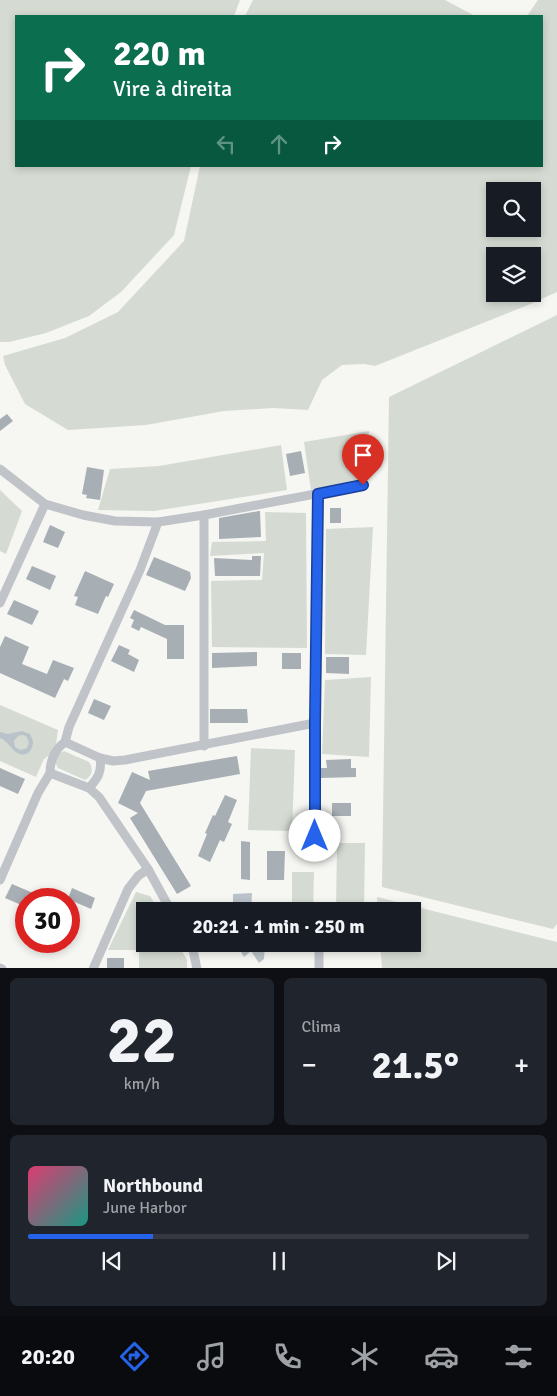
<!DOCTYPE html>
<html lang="pt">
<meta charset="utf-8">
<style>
:root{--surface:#171b24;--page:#20242c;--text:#f1f3f6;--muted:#9ea1a6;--line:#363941;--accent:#2563eb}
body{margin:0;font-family:Signika,sans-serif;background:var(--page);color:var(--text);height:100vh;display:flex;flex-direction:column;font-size:19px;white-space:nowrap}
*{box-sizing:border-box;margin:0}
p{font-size:16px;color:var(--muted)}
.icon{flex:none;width:28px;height:28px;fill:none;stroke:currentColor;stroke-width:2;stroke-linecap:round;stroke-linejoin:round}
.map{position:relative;height:968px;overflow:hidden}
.side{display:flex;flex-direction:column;gap:10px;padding:10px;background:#0d0f14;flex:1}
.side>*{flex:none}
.hud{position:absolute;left:15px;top:15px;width:528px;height:152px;border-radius:0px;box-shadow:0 2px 8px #0003;background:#0b6e4f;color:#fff;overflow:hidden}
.tools{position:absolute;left:486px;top:182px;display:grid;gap:10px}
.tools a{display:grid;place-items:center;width:55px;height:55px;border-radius:0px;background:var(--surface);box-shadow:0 2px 8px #0003;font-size:25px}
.speed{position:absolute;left:15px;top:888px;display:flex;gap:10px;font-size:25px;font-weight:700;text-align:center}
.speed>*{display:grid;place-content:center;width:65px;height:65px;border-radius:50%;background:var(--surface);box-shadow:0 2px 8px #0003;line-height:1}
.speed .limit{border:8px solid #d22;background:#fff;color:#111}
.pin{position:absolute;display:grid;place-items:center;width:42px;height:42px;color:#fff;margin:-51px -21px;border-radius:50% 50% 50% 0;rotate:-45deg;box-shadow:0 0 5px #0007}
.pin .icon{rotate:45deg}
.me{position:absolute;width:55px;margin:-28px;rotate:0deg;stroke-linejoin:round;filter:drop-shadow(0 0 4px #0008)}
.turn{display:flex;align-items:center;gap:18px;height:105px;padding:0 15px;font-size:22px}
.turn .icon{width:65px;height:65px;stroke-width:2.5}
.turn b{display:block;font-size:35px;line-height:42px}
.lanes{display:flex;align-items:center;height:48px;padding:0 15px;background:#0003;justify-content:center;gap:25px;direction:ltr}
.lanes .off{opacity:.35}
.big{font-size:38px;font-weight:700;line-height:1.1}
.side .widget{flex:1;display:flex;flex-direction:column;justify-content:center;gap:8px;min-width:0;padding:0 18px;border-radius:8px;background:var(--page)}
.side .dial{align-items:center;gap:0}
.dial b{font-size:65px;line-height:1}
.song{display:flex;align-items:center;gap:15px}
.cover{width:60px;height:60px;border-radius:8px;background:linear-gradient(135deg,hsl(340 70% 55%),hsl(170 70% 35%))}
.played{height:5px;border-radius:2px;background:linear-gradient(90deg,var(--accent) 25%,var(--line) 25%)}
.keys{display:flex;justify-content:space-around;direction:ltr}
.heat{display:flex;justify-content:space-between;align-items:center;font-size:28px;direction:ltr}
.side .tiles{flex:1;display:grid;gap:10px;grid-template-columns:1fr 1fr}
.widget:last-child{grid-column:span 2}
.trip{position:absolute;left:136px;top:902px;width:285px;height:50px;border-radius:0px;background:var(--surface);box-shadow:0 2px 8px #0003;font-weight:700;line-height:50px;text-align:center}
.tabs{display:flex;height:80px;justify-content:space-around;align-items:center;background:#090b0e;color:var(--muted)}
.tabs .icon{width:35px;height:35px}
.tabs .current{color:var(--accent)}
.tabs b{font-size:22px;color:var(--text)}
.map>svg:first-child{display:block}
.green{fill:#d5dbd3;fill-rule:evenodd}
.water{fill:#bac3c9;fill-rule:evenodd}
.building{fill:#a7aeb4}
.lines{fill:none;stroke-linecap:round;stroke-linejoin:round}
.minor{stroke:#c0c3c7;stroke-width:9}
.route-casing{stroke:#184099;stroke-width:12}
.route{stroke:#2563eb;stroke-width:9}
</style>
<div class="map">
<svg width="557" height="969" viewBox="0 0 557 969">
<rect width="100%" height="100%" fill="#f6f6f3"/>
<g class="green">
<path d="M0,0H240L234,16H16V166H191L174,235L121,292L89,316L46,333L9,342H0Z"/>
<path d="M253,0H445L475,16H245Z"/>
<path d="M538,0H557V292L528,305L375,366L364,364L342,365L322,380L308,410L273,408L224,411L146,425L68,430L25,404L5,365L3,356L65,338L118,312L184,241L200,166H541V16H527ZM495,191H532V229H495ZM495,256H532V294H495Z"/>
<path d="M557,315V924L553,929L382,887L389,397Z"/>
<path d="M369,431L368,478L311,490L304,442Z"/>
<path d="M281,445L287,490L154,511L98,510L110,469L159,466Z"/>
<path d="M0,490L22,511L6,554L0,551Z"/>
<path d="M265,512L306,513L307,648L212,647L211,581L262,580L264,553L210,556L212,542L266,541Z"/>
<path d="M373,527L366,655L325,654L326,529Z"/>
<path d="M371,677L369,757L322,754L325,680Z"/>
<path d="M0,705L58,730L55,751L44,759L36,777L0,761Z"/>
<path d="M251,748L295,750L292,831L248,830Z"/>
<path d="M64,751L89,762C94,769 92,776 85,780L58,768L55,762L59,754Z"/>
<path d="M337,843H365L364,911L336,910Z"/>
<path d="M292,872H314L313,911H292Z"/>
<path d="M136,892L150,896L159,911H145V944H178L187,960V968H139V950H108Z"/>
<path d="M377,897L557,942V968H382L380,944H412V911H378Z"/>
</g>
<g class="water">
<path d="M22,731L30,734L33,741C33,746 32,750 28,753C15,760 10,741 0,738V732L8,734ZM22,735L26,736L29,742L27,748L21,750L15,747L14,741L18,736Z"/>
<path d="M252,893L251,911H233V894Z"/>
<path d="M236,944H265L264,959L259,963L251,951L244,957Z"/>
</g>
<g class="building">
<path d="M7,414L13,421L0,431V419Z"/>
<path d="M301,451L305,473L290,476L286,454Z"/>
<path d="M87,467L104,470L100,500L86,498L87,495L82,494Z"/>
<rect x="330" y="508" width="11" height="15"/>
<path d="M259,511H260L261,537L219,539V518Z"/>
<path d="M50,525L65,532L58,548L43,542Z"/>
<path d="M252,556H261L260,576H215L214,558L252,560Z"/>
<path d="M154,557L190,572L191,578L185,591L146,575Z"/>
<path d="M32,566L56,576L50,590L26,579Z"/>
<path d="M85,571L114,584L108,597L106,596L98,614L75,605L78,597L74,596Z"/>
<path d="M14,600L39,611L32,625L7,614Z"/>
<path d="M134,610L165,625H184V659H167V639L141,627L139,631L131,627L134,620L130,618Z"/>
<path d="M5,636L29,647L22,664L47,674L53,660L74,668L68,681L64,679L55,698L0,673V647Z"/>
<path d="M119,645L130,650L128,654L139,660L134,672L111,661Z"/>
<path d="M257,652V666L212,668V653Z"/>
<rect x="282" y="653" width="19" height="16"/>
<path d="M326,657H349V674L326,673Z"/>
<path d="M94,699L111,706L104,720L88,713Z"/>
<path d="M210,709H247L248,723H210Z"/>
<path d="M237,756L240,774L146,791L140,803L191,886L177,894L130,818L138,813L118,803L132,772L150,780L148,771Z"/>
<path d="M351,759V768H356V777L321,778V768H327L326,760Z"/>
<path d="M0,768L25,779L18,794L0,786Z"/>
<path d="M225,795L237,800L228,822L232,824L224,842L220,840L210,862L198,856L207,834L205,833L213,815L215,816Z"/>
<rect x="332" y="803" width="19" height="13"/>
<path d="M241,841L250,842V880L241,879Z"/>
<path d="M267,851H285L284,880H267Z"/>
<path d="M12,884L47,899H26V907L5,898Z"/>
<path d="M72,888L95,898L91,909L68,899Z"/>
<rect x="107" y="958" width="17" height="11"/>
</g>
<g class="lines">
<g class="minor">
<path d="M0,469L45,504L83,515L115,521L158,522L204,515L363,485"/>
<path d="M204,515V746"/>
<path d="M158,522L140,570L69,727L65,742C54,750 50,760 50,773L89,788L99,797L148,869L171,911"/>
<path d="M0,603L45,504"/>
<path d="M65,742L100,758C102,772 98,778 89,788"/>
<path d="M100,758L113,761L125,760L315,723"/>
<path d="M315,855V723L318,495"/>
<path d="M0,880L38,793L50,773"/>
<path d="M190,944L193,950L197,969"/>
<path d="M0,968L2,969"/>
<path d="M93,969L128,889L138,876L148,869"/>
<path d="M319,969V944"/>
</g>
</g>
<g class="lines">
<g class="route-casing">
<path id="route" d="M315,836V723L318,494L363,485"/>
</g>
<use href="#route" class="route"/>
</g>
</svg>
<div class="tools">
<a><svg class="icon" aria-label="search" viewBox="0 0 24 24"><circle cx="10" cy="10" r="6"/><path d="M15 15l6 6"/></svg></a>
<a><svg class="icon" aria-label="layers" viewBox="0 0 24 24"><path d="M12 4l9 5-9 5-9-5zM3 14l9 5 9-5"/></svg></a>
</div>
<div class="speed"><div class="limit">30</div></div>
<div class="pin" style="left:363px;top:485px;background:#d93025"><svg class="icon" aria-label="arrive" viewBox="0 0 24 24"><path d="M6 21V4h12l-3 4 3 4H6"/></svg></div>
<svg class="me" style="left:315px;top:836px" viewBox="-20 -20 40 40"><circle r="19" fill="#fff"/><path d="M0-13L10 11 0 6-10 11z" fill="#2563eb"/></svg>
<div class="trip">20:21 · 1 min · 250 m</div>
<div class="hud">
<div class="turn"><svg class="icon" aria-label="right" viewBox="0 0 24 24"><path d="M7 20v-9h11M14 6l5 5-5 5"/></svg><div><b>220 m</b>Vire à direita</div></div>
<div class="lanes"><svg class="icon off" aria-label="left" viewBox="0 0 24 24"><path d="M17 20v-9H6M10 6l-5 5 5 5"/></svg><svg class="icon off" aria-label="ahead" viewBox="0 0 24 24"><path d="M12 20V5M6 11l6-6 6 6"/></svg><svg class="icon" aria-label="right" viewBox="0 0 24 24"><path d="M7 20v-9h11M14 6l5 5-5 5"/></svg></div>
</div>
</div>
<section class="side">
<div class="tiles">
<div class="widget dial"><b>22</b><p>km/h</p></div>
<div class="widget"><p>Clima</p>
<div class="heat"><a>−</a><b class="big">21.5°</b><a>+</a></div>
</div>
<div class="widget">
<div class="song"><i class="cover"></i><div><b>Northbound</b><p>June Harbor</p></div></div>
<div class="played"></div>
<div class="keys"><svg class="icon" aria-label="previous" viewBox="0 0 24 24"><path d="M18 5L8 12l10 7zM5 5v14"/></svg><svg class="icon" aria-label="pause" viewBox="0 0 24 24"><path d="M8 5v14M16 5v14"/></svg><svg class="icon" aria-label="next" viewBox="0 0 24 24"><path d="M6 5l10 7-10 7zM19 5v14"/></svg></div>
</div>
</div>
</section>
<nav class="tabs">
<b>20:20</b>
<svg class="icon current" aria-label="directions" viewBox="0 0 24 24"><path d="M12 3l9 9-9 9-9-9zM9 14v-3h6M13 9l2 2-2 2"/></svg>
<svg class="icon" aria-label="music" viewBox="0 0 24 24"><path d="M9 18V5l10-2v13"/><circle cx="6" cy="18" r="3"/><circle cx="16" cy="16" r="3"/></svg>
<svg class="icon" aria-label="phone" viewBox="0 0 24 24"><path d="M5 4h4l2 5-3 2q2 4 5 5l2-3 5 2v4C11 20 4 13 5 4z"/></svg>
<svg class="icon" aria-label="climate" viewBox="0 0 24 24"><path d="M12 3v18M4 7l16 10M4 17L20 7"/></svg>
<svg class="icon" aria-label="car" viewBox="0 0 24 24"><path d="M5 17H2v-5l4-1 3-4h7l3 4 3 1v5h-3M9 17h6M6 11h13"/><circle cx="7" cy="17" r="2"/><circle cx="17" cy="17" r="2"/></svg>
<svg class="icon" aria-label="filters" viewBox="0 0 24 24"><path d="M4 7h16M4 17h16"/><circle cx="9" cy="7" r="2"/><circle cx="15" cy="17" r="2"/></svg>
</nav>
